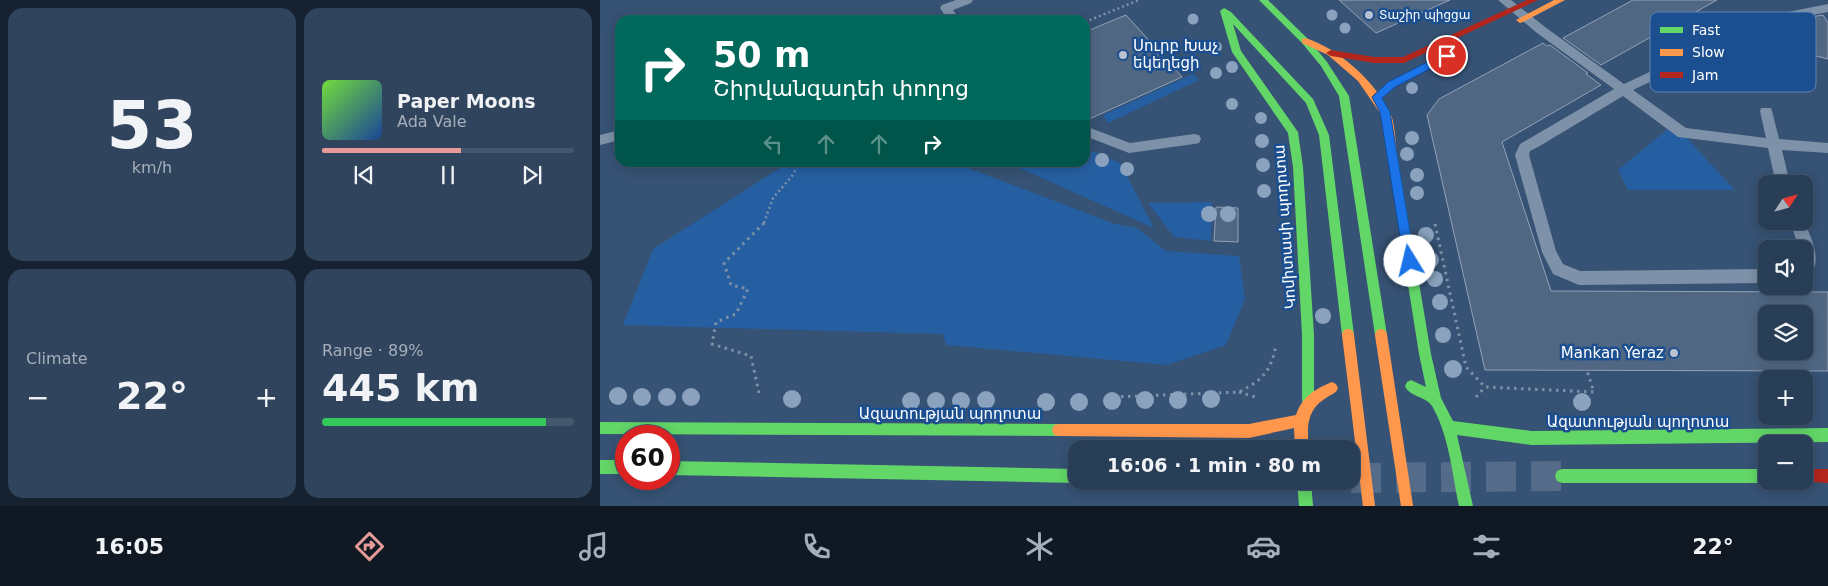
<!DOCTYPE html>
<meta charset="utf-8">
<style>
:root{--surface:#283e57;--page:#30455d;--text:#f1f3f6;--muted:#a5aeba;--line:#44576d;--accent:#e69b98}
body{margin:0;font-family:"DejaVu Sans","Noto Sans Armenian",sans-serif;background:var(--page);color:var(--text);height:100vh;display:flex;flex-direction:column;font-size:19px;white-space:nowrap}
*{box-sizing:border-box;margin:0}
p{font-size:16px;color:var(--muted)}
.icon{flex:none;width:28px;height:28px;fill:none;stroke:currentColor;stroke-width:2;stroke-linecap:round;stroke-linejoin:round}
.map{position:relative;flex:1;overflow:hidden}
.details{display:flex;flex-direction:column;gap:8px;padding:8px;background:#162230;width:600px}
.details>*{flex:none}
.guide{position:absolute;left:15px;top:15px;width:475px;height:152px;border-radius:15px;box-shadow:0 2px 12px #0003,0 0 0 1px var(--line);background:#00695c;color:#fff;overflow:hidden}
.needle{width:32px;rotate:54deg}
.buttons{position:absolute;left:1158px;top:175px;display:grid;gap:10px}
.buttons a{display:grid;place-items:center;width:55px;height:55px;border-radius:10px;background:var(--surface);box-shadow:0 2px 12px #0003,0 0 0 1px var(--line);font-size:25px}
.speed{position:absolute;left:15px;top:425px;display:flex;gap:10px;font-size:25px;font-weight:700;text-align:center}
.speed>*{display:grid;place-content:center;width:65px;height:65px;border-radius:50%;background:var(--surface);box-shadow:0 2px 12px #0003,0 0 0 1px var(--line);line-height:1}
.speed .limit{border:8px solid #d22;background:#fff;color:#111}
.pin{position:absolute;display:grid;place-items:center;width:42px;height:42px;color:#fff;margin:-21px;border:2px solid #fff;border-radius:50%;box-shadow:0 1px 5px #0007}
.me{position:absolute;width:55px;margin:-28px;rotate:351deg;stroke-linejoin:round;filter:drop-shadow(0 0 4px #0008)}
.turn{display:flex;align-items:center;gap:18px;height:105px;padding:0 15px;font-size:22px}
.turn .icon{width:65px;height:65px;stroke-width:2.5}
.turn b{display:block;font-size:35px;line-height:42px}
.lanes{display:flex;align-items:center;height:48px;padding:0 15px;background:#0003;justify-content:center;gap:25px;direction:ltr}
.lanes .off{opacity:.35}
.big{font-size:38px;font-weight:700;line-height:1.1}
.details .widget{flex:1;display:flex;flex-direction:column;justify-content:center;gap:8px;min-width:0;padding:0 18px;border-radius:15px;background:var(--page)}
.details .dial{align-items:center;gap:0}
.dial b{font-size:65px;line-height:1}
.song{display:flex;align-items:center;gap:15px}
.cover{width:60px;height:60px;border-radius:8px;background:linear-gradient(135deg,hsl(100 70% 55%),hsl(220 70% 35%))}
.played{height:5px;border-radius:2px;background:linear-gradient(90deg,var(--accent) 55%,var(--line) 55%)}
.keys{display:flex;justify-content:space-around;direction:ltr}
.heat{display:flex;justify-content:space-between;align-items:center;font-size:28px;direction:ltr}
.charge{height:8px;border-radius:4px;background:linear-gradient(90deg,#34c759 89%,var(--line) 0)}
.details .tiles{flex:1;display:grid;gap:8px;grid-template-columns:repeat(2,1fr)}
.trip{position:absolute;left:468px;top:440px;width:292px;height:50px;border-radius:15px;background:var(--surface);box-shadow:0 2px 12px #0003,0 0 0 1px var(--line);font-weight:700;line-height:50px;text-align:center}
.dock{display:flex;height:80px;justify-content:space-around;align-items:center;background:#101923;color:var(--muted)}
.dock .icon{width:35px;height:35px}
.dock .selected{color:var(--accent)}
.dock b{font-size:22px;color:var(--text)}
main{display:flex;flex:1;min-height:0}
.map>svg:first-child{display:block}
.green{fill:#265fa1}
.building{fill:#506783;stroke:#92a2b6;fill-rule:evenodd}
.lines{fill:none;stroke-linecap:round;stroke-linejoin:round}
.primary-tunnel{stroke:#546c89;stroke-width:30;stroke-dasharray:30 15;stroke-linecap:butt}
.path-far1{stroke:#7d92a8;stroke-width:2.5;stroke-dasharray:2 3;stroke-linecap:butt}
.path{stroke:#7d92a8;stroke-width:3;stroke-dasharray:2.5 4.5;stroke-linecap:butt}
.lane{fill:#7d92a8;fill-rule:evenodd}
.fast{fill:#63d668;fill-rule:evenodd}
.slow{fill:#ff974d;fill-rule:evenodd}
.jam{fill:#b3261e;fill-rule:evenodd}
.slow-bridge{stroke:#ff974d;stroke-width:12}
.tree{fill:#8aa2be}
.route{fill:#1a73e8;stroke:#114b97}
.poi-dot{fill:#b9c2ce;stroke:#1b4f8f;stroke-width:2}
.labels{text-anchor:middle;stroke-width:5;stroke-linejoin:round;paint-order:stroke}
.far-poi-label{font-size:12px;fill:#fff;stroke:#1b4f8f;text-anchor:start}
.poi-label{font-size:15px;fill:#fff;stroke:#1b4f8f;text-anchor:start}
.street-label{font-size:15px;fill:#fff;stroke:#1b4f8f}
.key{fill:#1b4f8f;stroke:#5f84b1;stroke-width:1}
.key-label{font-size:14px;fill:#fff}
</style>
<main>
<section class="details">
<div class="tiles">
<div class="widget dial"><b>53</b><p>km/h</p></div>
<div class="widget">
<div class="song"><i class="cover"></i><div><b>Paper Moons</b><p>Ada Vale</p></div></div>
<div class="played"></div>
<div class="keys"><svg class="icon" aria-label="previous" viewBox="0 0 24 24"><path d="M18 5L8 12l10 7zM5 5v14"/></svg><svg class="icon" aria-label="pause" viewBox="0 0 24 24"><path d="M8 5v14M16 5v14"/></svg><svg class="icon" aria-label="next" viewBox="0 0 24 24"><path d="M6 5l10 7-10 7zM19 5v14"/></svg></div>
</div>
<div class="widget"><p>Climate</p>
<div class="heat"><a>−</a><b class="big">22°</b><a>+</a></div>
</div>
<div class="widget"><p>Range · 89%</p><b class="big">445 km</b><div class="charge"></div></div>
</div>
</section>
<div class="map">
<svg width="1228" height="506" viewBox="0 0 1228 506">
<rect width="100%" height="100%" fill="#365274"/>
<g class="green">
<path d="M593,74L599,80L508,123L503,115Z"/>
<path d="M1074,124L1135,190H1028L1018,170Z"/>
<path d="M485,148L520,163L554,228L408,163L485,162Z"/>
<path d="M188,163H355L515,224L537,228L566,251L639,256L645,299L626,345L567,365L346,345L343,334L23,325L53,249Z"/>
<path d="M612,202L611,241L574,237L548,203Z"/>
</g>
<g class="building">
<path d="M739,0H850L776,33Z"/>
<path d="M1033,0H1117L1001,65L963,38Z"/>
<path d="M526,15L582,77L485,121V32Z"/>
<path d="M1223,15L1228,23V59L1204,53L1205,18Z"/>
<path d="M943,43L947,46L950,45L988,73L986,74L1001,85L902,142L951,291L1228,292V371L885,370L827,115L839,99ZM1166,314H1204V351H1166Z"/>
<path d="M616,207L638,208V242L614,241Z"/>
</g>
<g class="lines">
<path class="primary-tunnel" d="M751,478L962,476"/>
<g class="path-far1">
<path d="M485,22L539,0"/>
<path d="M164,223L173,198L192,176L200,162"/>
</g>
<g class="path">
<path d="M835,224L866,367L885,387L994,392L987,371"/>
<path d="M639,392L655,397"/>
<path d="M159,393L151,356L112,344L116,322L136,314L148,289L131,285L124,263L165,222"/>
<path d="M514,397L639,392C663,380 671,371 676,345"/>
<path d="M876,397L885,387"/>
</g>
<g class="lane">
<path d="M356,0H373L371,3L353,10L360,20H348L340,8L342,5Z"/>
<path d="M898,0H911L945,27L1024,84L1168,16L1228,4V12L1175,22L1033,90L1086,128L1166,138L1160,111L1161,108H1171L1172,111L1179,139L1228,143V153L1182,150L1190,184H1176L1168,148L1078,137L1023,96L938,147L930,151L929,155L956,251L963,264L980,271L1166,269V283L979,285L953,274L942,252L915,155L920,144L1014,89L937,33Z"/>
<path d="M485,126L530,143L594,134L599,135L601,139L599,143L594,144L529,153L485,136Z"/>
<path d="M20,130V140L0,145V135Z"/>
<path d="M1204,220C1210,236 1227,268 1204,277V249H1199L1190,221Z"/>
</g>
<g class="fast">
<path d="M659,0H668L708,39L727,62L749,96L787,335L785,339L781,341L777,339L775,335L739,96L721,66L702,43Z"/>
<path d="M624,8L631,12L713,99L729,135L754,335L752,339L748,341L744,339L742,335L719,135L706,103L633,24L641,51L698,132L703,167L714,335V400L713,404L708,406L703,404L702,400V335L693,167L688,133L632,52L620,11Z"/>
<path d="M792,148L797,152L831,354L841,398L853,421L932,431L1228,428V442L932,445L857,435L873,506H859C852,473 849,435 832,406C826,396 809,397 805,386L807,382L811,380L826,387L819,354L787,152Z"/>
<path d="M0,422L459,424L464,425L466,430L464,435L459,436L0,434Z"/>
<rect x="0" y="460" width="26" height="14"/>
<path d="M69,461L476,469V481H480L476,483L69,475Z"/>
<path d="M962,469H1166V481H1170L1166,483H962L957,481L955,476L957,471Z"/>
<path d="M697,481H711L713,506H699Z"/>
</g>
<g class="slow">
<path d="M954,0H965L923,22L920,23L916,20Z"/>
<path d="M705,38C738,48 772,79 789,110C795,121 795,139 797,152L796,155H788L787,152L780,113L758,81L728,55L702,43V39Z"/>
<path d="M732,382L736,384L738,388C736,394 731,394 726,398C706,410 707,428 709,449H695L694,428L649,438L459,436L454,435L452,430L454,425L459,424H649L696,415C702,397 715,389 732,382Z"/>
</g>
<g class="jam">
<path d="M927,0H938L804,63H774L731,56L726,53L731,50L774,57H803Z"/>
<path d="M834,59L839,62L837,64L795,86L779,99H773V95L789,82Z"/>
<path d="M1204,469H1228V483L1200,481H1204Z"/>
</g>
<g class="slow-bridge">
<path d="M748,335L769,506"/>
<path d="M781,335L807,506"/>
</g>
</g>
<g class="tree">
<circle cx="732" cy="15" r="5.5"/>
<circle cx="593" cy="19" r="5.5"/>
<circle cx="745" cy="28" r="5.5"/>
<circle cx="616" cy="47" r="6"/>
<circle cx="632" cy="67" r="6"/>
<circle cx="616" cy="73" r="6"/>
<circle cx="812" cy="88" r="6"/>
<circle cx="632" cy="104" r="6"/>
<circle cx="661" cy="118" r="6"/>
<circle cx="812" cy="138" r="7"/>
<circle cx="662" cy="141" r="7"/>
<circle cx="807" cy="154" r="7"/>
<circle cx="502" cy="160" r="7"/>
<circle cx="663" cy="165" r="7"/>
<circle cx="527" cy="169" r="7"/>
<circle cx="817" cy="175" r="7"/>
<circle cx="664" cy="191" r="7"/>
<circle cx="817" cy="193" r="7"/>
<circle cx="609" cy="214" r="8"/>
<circle cx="628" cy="214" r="8"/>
<circle cx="826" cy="235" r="8"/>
<circle cx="831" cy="260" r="8"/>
<circle cx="835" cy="279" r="8"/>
<circle cx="840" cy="302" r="8"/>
<circle cx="723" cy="316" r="8"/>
<circle cx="843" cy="335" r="8"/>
<circle cx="853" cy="369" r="9"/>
<circle cx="18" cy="396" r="9"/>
<circle cx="42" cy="397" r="9"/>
<circle cx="67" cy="397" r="9"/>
<circle cx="91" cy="397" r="9"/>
<circle cx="192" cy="399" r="9"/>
<circle cx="611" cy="399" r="9"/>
<circle cx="386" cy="400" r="9"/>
<circle cx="545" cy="400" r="9"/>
<circle cx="578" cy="400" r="9"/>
<circle cx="311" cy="401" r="9"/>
<circle cx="336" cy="401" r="9"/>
<circle cx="361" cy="401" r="9"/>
<circle cx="512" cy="401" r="9"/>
<circle cx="446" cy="402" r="9"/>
<circle cx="479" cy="402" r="9"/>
<circle cx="982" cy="402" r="9"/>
</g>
<path class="route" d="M847,52L852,56L851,58L795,87L782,98L790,112L815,261L814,264H805L804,261L780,112L772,97L788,82Z"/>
<g class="poi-dot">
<circle cx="769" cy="15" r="5"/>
<circle cx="523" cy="55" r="5"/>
<circle cx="1074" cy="353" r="5"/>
</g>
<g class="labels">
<g class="far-poi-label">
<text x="779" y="19">Տաշիր պիցցա</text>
</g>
<g class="poi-label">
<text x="533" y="51">Սուրբ Խաչ<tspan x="533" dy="17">եկեղեցի</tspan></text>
<text x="1064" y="358" text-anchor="end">Mankan Yeraz</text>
</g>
<g class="street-label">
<text transform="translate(685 227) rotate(-94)" y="5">Կոմիտասի պողոտա</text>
<text x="350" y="419">Ազատության պողոտա</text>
<text x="1038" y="427">Ազատության պողոտա</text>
</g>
</g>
<rect x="1050" y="12" width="166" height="80" rx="8" class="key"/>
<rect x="1060" y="27" width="23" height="6" fill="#63d668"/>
<rect x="1060" y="49" width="23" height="7" fill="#ff974d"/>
<rect x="1060" y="72" width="23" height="6" fill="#b3261e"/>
<g class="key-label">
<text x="1092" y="35">Fast</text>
<text x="1092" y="57">Slow</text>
<text x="1092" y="80">Jam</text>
</g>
</svg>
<div class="buttons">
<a><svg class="needle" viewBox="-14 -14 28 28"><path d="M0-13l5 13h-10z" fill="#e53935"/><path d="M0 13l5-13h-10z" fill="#a5aeba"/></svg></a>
<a><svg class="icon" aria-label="sound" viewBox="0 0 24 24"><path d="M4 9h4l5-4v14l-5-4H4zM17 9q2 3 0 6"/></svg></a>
<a><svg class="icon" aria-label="layers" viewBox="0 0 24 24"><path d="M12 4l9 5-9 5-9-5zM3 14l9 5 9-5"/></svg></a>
<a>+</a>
<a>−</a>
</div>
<div class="speed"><div class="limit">60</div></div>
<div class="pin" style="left:847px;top:56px;background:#d93025"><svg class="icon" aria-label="arrive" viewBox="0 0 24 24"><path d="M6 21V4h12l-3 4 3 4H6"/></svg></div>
<svg class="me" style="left:810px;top:261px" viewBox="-20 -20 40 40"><circle r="19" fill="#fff"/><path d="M0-13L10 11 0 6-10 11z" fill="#1a73e8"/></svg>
<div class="trip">16:06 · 1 min · 80 m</div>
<div class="guide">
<div class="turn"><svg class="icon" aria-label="right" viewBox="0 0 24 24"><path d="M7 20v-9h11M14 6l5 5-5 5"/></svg><div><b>50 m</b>Շիրվանզադեի փողոց</div></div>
<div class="lanes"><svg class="icon off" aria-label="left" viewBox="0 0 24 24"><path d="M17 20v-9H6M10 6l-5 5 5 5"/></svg><svg class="icon off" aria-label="ahead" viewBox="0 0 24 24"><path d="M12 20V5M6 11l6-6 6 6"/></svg><svg class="icon off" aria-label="ahead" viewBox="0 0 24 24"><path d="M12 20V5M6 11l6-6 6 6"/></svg><svg class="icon" aria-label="right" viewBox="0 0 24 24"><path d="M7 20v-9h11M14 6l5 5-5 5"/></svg></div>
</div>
</div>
</main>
<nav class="dock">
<b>16:05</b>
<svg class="icon selected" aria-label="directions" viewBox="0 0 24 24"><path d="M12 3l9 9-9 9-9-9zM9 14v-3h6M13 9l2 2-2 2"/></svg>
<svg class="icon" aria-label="music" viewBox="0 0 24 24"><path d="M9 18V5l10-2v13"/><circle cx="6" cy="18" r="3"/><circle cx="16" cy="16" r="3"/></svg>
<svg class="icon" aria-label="phone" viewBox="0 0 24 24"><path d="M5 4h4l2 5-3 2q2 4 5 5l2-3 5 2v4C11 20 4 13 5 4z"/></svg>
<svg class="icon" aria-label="climate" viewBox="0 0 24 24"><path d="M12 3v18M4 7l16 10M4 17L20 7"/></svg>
<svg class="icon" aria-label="car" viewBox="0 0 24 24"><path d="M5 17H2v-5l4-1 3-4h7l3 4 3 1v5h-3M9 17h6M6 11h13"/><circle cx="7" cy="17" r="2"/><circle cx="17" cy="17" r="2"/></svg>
<svg class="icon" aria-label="filters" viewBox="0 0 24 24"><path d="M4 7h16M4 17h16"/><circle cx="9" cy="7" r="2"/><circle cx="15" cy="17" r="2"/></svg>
<b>22°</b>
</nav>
